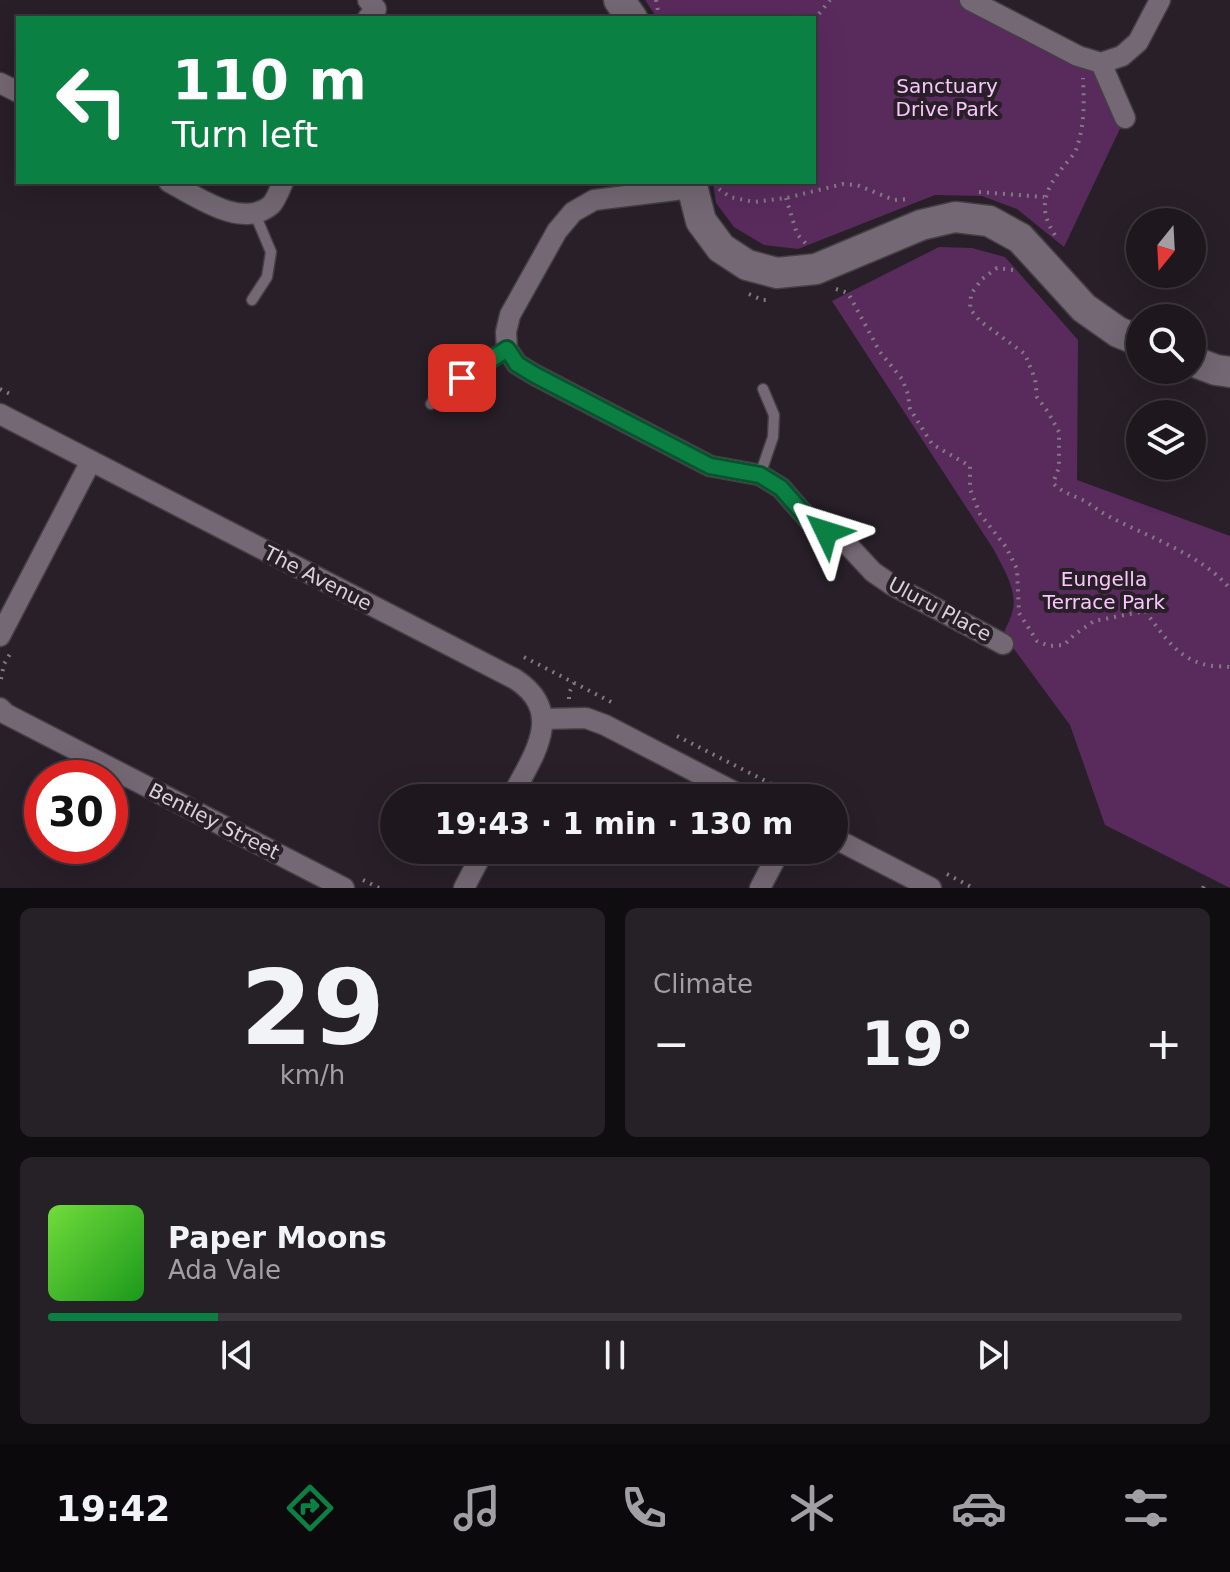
<!DOCTYPE html>
<meta charset="utf-8">
<style>
:root{--surface:#1e171e;--page:#262027;--text:#f1f3f6;--muted:#a19fa4;--line:#3c363c;--accent:#0b8043}
body{margin:0;font-family:"DejaVu Sans",sans-serif;background:var(--page);color:var(--text);height:100vh;display:flex;flex-direction:column;font-size:30px;white-space:nowrap}
*{box-sizing:border-box;margin:0}
p{font-size:26px;color:var(--muted)}
.icon{flex:none;width:44px;height:44px;fill:none;stroke:currentColor;stroke-width:2;stroke-linecap:round;stroke-linejoin:round}
.map{position:relative;height:888px;overflow:hidden}
.drawer{display:flex;flex-direction:column;gap:20px;padding:20px;background:#100d10;flex:1}
.drawer>*{flex:none}
.hud{position:absolute;left:16px;top:16px;width:800px;height:168px;border-radius:0px;box-shadow:0 8px 32px #0002,0 0 0 2px var(--line);background:#0b8043;color:#fff;overflow:hidden}
.needle{width:52px;rotate:198deg}
.tools{position:absolute;left:1126px;top:208px;display:grid;gap:16px}
.tools a{display:grid;place-items:center;width:80px;height:80px;border-radius:50%;background:var(--surface);box-shadow:0 8px 32px #0002,0 0 0 2px var(--line);font-size:40px}
.speed{position:absolute;left:24px;top:760px;display:flex;gap:16px;font-size:40px;font-weight:700;text-align:center}
.speed>*{display:grid;place-content:center;width:104px;height:104px;border-radius:50%;background:var(--surface);box-shadow:0 8px 32px #0002,0 0 0 2px var(--line);line-height:1}
.speed .limit{border:12px solid #d22;background:#fff;color:#111}
.pin{position:absolute;display:grid;place-items:center;width:68px;height:68px;color:#fff;margin:-34px;border-radius:16px;box-shadow:0 4px 12px #0006}
.me{position:absolute;width:88px;margin:-44px;rotate:311deg;stroke-linejoin:round;filter:drop-shadow(0 0 6px #0008)}
.turn{display:flex;align-items:center;gap:28px;height:168px;padding:0 24px;font-size:36px}
.turn .icon{width:104px;height:104px;stroke-width:2.5}
.turn b{display:block;font-size:56px;line-height:68px}
.big{font-size:60px;font-weight:800;line-height:1.1}
.drawer .card{flex:1;display:flex;flex-direction:column;justify-content:center;gap:12px;min-width:0;padding:0 28px;border-radius:12px;background:var(--page)}
.drawer .dial{align-items:center;gap:0}
.dial b{font-size:104px;line-height:1}
.song{display:flex;align-items:center;gap:24px}
.cover{width:96px;height:96px;border-radius:12px;background:linear-gradient(135deg,hsl(100 70% 55%),hsl(120 70% 35%))}
.played{height:8px;border-radius:4px;background:linear-gradient(90deg,var(--accent) 15%,var(--line) 15%)}
.keys{display:flex;justify-content:space-around;direction:ltr}
.heat{display:flex;justify-content:space-between;align-items:center;font-size:44px;direction:ltr}
.drawer .tiles{flex:1;display:grid;gap:20px;grid-template-columns:1fr 1fr}
.card:last-child{grid-column:span 2}
.trip{position:absolute;left:380px;top:784px;width:468px;height:80px;border-radius:40px;background:var(--surface);box-shadow:0 8px 32px #0002,0 0 0 2px var(--line);font-weight:800;line-height:80px;text-align:center}
.dock{display:flex;height:128px;justify-content:space-around;align-items:center;background:#0c090c;color:var(--muted)}
.dock .icon{width:56px;height:56px}
.dock .on{color:var(--accent)}
.dock b{font-size:36px;color:var(--text)}
.map>svg:first-child{display:block}
.green{fill:#592b5d}
.lines{fill:none;stroke-linecap:round;stroke-linejoin:round}
.lane-casing{stroke:#443e45;stroke-width:13}
.street-casing{stroke:#443e45;stroke-width:23}
.secondary-casing{stroke:#443e45;stroke-width:33}
.path{stroke:#827a82;stroke-width:4;stroke-dasharray:2 6;stroke-linecap:butt}
.lane{stroke:#736873;stroke-width:10}
.street{stroke:#736873;stroke-width:20}
.secondary{stroke:#736873;stroke-width:30}
.route-casing{stroke:#07532c;stroke-width:20}
.route{stroke:#0b8043;stroke-width:14}
.labels{text-anchor:middle;stroke-width:8;stroke-linejoin:round;paint-order:stroke}
.park-label{font-size:20px;fill:#f9c7fc;stroke:#281f28}
.street-label{font-size:20px;fill:#d9d3d9;stroke:#281f28}
</style>
<div class="map">
<svg width="1230" height="888" viewBox="0 0 1230 888">
<rect width="100%" height="100%" fill="#281f28"/>
<g class="green">
<path d="M645,0H970L1101,63L1125,118L1064,247L1017,209L982,196L935,195L798,249L764,245L734,227L716,203L713,182H814V18H657Z"/>
<path d="M939,247L972,248L1005,257L1078,340L1077,480L1230,536V888L1105,825L1070,725L1014,649L1003,644C1002,630 1009,625 1012,613C1019,592 1003,568 994,550L832,301Z"/>
</g>
<g class="lines">
<g class="lane-casing">
<g id="lane">
<path d="M252,300L267,277L271,252L255,214"/>
<path d="M431,404L439,393L507,349"/>
<path d="M760,475L773,437L774,415L763,389"/>
</g>
</g>
<g class="street-casing">
<g id="street">
<path d="M368,0L376,9L368,18"/>
<path d="M970,0L1078,56L1101,63L1122,56L1138,42L1160,0"/>
<path d="M1101,63L1125,118"/>
<path d="M0,83L18,92"/>
<path d="M169,182C196,196 242,230 271,205C276,200 280,189 283,182"/>
<path d="M692,188L594,200L573,212L557,231L510,315L506,332L507,349L517,364L535,375L710,466L760,475L781,488L809,520L846,543L873,572L892,585L1003,644"/>
<path d="M0,414L515,679C567,713 532,757 511,798"/>
<path d="M0,636L91,461"/>
<path d="M0,708L6,714L344,888"/>
<path d="M543,719L586,718L605,725L746,798"/>
<path d="M834,838L931,888"/>
<path d="M464,888L484,850"/>
<path d="M760,888L780,850"/>
</g>
</g>
<g class="secondary-casing">
<g id="secondary">
<path d="M619,0L632,18"/>
<path d="M691,182L701,221L721,248L747,265L777,273L816,269L921,225L955,217L989,221L1020,238L1084,308L1118,332L1140,341"/>
<path d="M1192,361L1216,370L1230,372"/>
</g>
</g>
<g class="path">
<path d="M656,0L658,11L663,18"/>
<path d="M814,20L830,0"/>
<path d="M719,189L730,197L754,202L786,198L843,184L857,185L894,200L911,199"/>
<path d="M979,192L1044,197"/>
<path d="M786,198L797,234L808,246"/>
<path d="M1055,235C1037,208 1045,190 1063,167C1068,161 1075,154 1077,147C1085,123 1084,102 1083,78"/>
<path d="M1013,270L997,268L982,279L971,294L970,309L980,321L1025,354L1035,379L1037,397L1048,412L1059,432V467L1053,483C1062,493 1073,495 1085,501C1094,507 1102,513 1112,518C1149,537 1204,556 1230,589"/>
<path d="M836,289L848,293L880,352L902,379L908,394L910,409L932,444L970,466V489L980,514L1006,547L1017,569L1019,613L1037,641L1049,646L1064,645L1074,635L1094,621L1145,611C1161,632 1176,657 1203,664C1211,667 1222,666 1230,667"/>
<path d="M749,294L762,300H771"/>
<path d="M0,389L10,394"/>
<path d="M524,657L615,704"/>
<path d="M1,679L4,664L10,654"/>
<path d="M569,699V693L574,683"/>
<path d="M677,736L799,798"/>
<path d="M947,874L973,888"/>
<path d="M363,880L379,888"/>
<path d="M1203,888L1205,883"/>
</g>
<use href="#lane" class="lane"/>
<use href="#street" class="street"/>
<use href="#secondary" class="secondary"/>
</g>
<g class="lines">
<g class="route-casing">
<path id="route" d="M462,378L507,349L517,364L535,375L710,466L760,475L781,488L809,520L826,532"/>
</g>
<use href="#route" class="route"/>
</g>
<g class="labels">
<g class="park-label">
<text x="947" y="93">Sanctuary<tspan x="947" dy="23">Drive Park</tspan></text>
<text x="1104" y="586">Eungella<tspan x="1104" dy="23">Terrace Park</tspan></text>
</g>
<g class="street-label">
<text transform="translate(318 578) rotate(27)" y="7">The Avenue</text>
<text transform="translate(940 609) rotate(28)" y="7">Uluru Place</text>
<text transform="translate(214 821) rotate(27)" y="7">Bentley Street</text>
</g>
</g>
</svg>
<div class="tools">
<a><svg class="needle" viewBox="-14 -14 28 28"><path d="M0-13l5 13h-10z" fill="#e53935"/><path d="M0 13l5-13h-10z" fill="#a19fa4"/></svg></a>
<a><svg class="icon" aria-label="search" viewBox="0 0 24 24"><circle cx="10" cy="10" r="6"/><path d="M15 15l6 6"/></svg></a>
<a><svg class="icon" aria-label="layers" viewBox="0 0 24 24"><path d="M12 4l9 5-9 5-9-5zM3 14l9 5 9-5"/></svg></a>
</div>
<div class="speed"><div class="limit">30</div></div>
<div class="pin" style="left:462px;top:378px;background:#d93025"><svg class="icon" aria-label="arrive" viewBox="0 0 24 24"><path d="M6 21V4h12l-3 4 3 4H6"/></svg></div>
<svg class="me" style="left:826px;top:532px" viewBox="-20 -20 40 40"><path d="M0-17L14 15 0 8-14 15z" fill="#0b8043" stroke="#fff" stroke-width="4"/></svg>
<div class="trip">19:43 · 1 min · 130 m</div>
<div class="hud">
<div class="turn"><svg class="icon" aria-label="left" viewBox="0 0 24 24"><path d="M17 20v-9H6M10 6l-5 5 5 5"/></svg><div><b>110 m</b>Turn left</div></div>
</div>
</div>
<section class="drawer">
<div class="tiles">
<div class="card dial"><b>29</b><p>km/h</p></div>
<div class="card"><p>Climate</p>
<div class="heat"><a>−</a><b class="big">19°</b><a>+</a></div>
</div>
<div class="card">
<div class="song"><i class="cover"></i><div><b>Paper Moons</b><p>Ada Vale</p></div></div>
<div class="played"></div>
<div class="keys"><svg class="icon" aria-label="previous" viewBox="0 0 24 24"><path d="M18 5L8 12l10 7zM5 5v14"/></svg><svg class="icon" aria-label="pause" viewBox="0 0 24 24"><path d="M8 5v14M16 5v14"/></svg><svg class="icon" aria-label="next" viewBox="0 0 24 24"><path d="M6 5l10 7-10 7zM19 5v14"/></svg></div>
</div>
</div>
</section>
<nav class="dock">
<b>19:42</b>
<svg class="icon on" aria-label="directions" viewBox="0 0 24 24"><path d="M12 3l9 9-9 9-9-9zM9 14v-3h6M13 9l2 2-2 2"/></svg>
<svg class="icon" aria-label="music" viewBox="0 0 24 24"><path d="M9 18V5l10-2v13"/><circle cx="6" cy="18" r="3"/><circle cx="16" cy="16" r="3"/></svg>
<svg class="icon" aria-label="phone" viewBox="0 0 24 24"><path d="M5 4h4l2 5-3 2q2 4 5 5l2-3 5 2v4C11 20 4 13 5 4z"/></svg>
<svg class="icon" aria-label="climate" viewBox="0 0 24 24"><path d="M12 3v18M4 7l16 10M4 17L20 7"/></svg>
<svg class="icon" aria-label="car" viewBox="0 0 24 24"><path d="M5 17H2v-5l4-1 3-4h7l3 4 3 1v5h-3M9 17h6M6 11h13"/><circle cx="7" cy="17" r="2"/><circle cx="17" cy="17" r="2"/></svg>
<svg class="icon" aria-label="filters" viewBox="0 0 24 24"><path d="M4 7h16M4 17h16"/><circle cx="9" cy="7" r="2"/><circle cx="15" cy="17" r="2"/></svg>
</nav>
